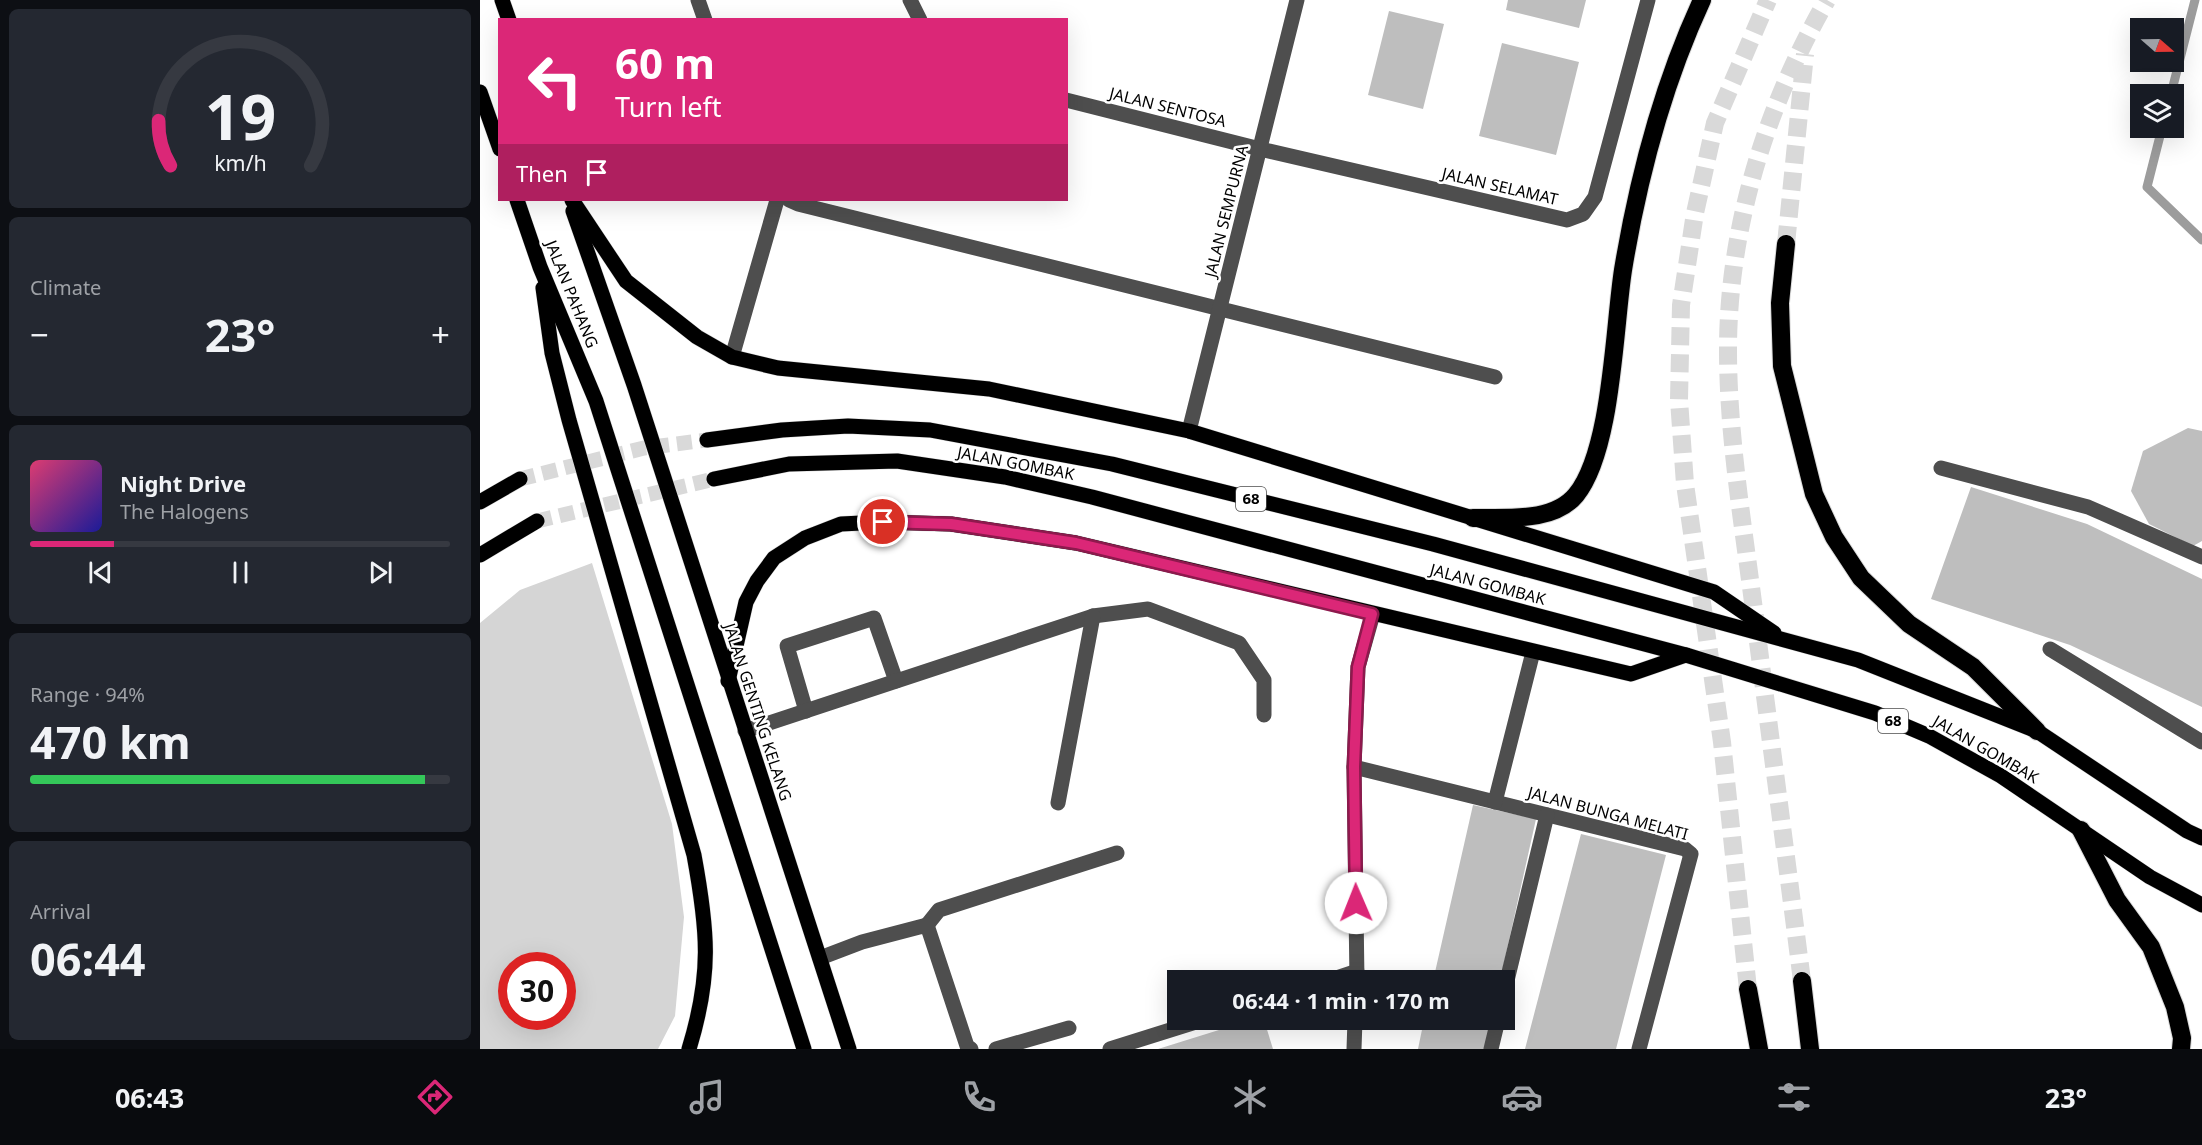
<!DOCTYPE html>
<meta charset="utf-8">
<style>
:root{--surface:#171b24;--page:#242831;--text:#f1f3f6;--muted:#9ea1a6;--line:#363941;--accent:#db2777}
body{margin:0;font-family:"Noto Sans",sans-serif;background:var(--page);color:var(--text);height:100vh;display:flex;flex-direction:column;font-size:22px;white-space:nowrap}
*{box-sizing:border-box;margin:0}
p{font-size:20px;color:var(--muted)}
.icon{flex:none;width:33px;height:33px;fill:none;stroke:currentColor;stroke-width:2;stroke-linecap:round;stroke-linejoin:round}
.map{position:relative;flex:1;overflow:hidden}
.drawer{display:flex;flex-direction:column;gap:9px;padding:9px;background:#0d0f14;width:480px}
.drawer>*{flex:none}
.banner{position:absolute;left:18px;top:18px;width:570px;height:183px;border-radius:0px;box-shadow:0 6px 24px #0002;background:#db2777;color:#fff;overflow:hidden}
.needle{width:39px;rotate:110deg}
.buttons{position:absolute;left:1650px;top:18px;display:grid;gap:12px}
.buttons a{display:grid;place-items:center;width:54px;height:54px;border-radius:0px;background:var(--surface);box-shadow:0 6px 24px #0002;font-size:30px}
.speed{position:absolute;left:18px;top:952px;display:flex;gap:12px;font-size:30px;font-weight:700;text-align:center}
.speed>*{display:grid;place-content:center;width:78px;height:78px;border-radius:50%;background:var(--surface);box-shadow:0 6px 24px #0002;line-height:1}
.speed .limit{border:9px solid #d22;background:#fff;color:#111}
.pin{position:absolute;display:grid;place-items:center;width:51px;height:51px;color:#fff;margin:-26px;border:3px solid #fff;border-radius:50%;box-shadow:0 2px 6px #0007}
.me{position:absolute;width:66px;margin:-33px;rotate:359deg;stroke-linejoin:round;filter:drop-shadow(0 0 4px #0008)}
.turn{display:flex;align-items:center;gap:21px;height:126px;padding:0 18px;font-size:27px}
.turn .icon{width:78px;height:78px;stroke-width:2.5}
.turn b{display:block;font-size:42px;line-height:51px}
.then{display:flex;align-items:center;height:57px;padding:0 18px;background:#0003;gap:12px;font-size:22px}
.big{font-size:45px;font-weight:700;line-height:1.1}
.drawer .card{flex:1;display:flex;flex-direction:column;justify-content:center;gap:9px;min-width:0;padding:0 21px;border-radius:9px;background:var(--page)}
.drawer .dial{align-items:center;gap:0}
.dial svg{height:156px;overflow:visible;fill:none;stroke:var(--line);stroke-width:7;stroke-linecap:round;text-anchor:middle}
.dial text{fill:var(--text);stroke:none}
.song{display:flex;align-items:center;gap:18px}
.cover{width:72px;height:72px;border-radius:9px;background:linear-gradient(135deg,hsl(340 70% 55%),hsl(240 70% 35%))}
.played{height:6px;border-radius:3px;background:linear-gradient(90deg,var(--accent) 20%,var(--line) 20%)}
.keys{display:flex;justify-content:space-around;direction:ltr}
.heat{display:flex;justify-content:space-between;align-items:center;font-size:33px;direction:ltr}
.charge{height:9px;border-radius:4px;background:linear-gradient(90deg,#34c759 94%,var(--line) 0)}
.trip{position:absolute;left:687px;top:970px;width:348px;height:60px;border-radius:0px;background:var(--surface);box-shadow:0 6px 24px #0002;font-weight:700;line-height:60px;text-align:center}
.dock{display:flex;height:96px;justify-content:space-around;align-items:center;background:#090b0e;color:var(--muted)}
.dock .icon{width:42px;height:42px}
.dock .selected{color:var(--accent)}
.dock b{font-size:27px;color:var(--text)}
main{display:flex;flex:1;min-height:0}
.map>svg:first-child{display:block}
.green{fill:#d5d5d5;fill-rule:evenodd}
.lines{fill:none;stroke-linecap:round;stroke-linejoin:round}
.stream{stroke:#9c9c9c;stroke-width:9}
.building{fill:#bebebe}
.major-tunnel{stroke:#d9d9d9;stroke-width:15;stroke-dasharray:15 8;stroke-linecap:butt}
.highway-tunnel{stroke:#d9d9d9;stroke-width:18;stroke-dasharray:18 9;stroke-linecap:butt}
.major-casing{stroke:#dbdbdb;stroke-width:16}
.highway-casing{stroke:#dbdbdb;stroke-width:20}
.minor{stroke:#4e4e4e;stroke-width:15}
.major{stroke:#000;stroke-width:15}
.highway{stroke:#000;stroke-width:18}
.route-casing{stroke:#8e194d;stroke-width:15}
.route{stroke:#db2777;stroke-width:10}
.labels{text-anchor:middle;stroke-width:5;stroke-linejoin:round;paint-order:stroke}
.shield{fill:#fff;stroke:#4c4c4c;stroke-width:1.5}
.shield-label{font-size:15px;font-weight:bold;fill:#000}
.street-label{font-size:16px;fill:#000;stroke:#fff}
</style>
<main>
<section class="drawer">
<div class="card dial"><svg viewBox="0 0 100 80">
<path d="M14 69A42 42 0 1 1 86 69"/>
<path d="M14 69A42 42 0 0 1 8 46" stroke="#db2777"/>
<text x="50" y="56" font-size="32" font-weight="700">19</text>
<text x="50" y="72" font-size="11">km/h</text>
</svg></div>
<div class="card"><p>Climate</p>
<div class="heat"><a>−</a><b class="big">23°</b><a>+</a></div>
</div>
<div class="card">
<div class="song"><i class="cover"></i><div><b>Night Drive</b><p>The Halogens</p></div></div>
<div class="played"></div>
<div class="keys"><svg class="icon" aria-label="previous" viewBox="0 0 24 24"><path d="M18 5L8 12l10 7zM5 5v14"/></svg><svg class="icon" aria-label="pause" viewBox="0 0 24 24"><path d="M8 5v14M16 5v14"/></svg><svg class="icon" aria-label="next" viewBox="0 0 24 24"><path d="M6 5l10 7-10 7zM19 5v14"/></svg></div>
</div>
<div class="card"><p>Range · 94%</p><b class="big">470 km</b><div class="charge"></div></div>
<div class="card"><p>Arrival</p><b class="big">06:44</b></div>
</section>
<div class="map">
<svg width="1722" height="1049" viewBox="0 0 1722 1049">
<rect width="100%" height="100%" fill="#fff"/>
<path class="green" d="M112,563L192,824L204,917L195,1016L178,1049H0V623L40,590ZM32,966H82V1017H32Z"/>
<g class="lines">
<g class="stream">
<path d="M1691,94L1715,0"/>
<path d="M1682,128L1667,187L1722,240"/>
</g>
</g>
<g class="building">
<path d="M1028,0H1106L1099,28L1026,10Z"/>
<path d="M909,11L964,24L943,109L888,95Z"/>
<path d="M1022,43L1099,62L1076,155L999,136Z"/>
<path d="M1708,428L1722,431V541L1713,546L1669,524L1651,491L1663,451Z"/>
<path d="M1491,487L1607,524L1722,579V707L1590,645L1451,599Z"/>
<path d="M993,805L1056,819L1020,981H953Z"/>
<path d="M1101,834L1186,855L1178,886L1136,1049H1045Z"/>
<path d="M771,1020H784L793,1049H678Z"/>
<path d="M944,1020H1011L1004,1049H938Z"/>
</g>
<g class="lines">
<g class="major-tunnel">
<path d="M40,479L164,448L227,440"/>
<path d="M57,521L234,479"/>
</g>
<g class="highway-tunnel">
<path d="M1306,244L1325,54"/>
<path d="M1322,981C1307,863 1291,744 1276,626C1265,535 1248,442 1248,350C1248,228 1286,106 1347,0"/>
<path d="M1268,989L1242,742L1205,484L1199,400L1201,305L1215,213L1235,123L1288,0"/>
</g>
<g class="major-casing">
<g id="major">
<path d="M22,0L29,20"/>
<path d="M0,92L20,149"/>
<path d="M37,200L60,267L116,401L324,1049"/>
<path d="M92,200L146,281L217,337L252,357L298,368L509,389L709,431L1234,592L1294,633"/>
<path d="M93,211L154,385L369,1049"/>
<path d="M63,288L72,353L89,420L214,855C228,931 232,974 209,1049"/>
<path d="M227,440L302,430L368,426L450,430L632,464L953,544L1378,660L1557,731L1707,831L1722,838"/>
<path d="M234,479L309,464L417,461L525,477L612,497L1206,655L1395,713L1449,736L1521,776L1670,877L1722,905"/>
<path d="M0,502L40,479"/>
<path d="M0,555L57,521"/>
<path d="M248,681L266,602L277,581L294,558L325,538L361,524L403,522L471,524L596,543L1151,674L1206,655"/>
</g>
</g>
<g class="highway-casing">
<g id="highway">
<path d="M1306,244L1300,303L1302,366L1334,494L1354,537L1381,578L1429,624L1493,667L1557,731"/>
<path d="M993,518C1026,517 1073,523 1096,495C1132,451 1134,328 1143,270C1158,179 1183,84 1222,0"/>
<path d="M1601,830L1637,900L1671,947L1695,1007L1702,1038L1701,1049"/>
<path d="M1322,981L1330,1049"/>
<path d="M1268,989L1279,1049"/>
</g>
</g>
<g class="minor">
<path d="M218,0L225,20"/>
<path d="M430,0L440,20"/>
<path d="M586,100L780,149L1087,220L1103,214L1115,197L1168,0"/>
<path d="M309,200L318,204L1015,377"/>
<path d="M252,357L297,200"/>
<path d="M709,431L817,0"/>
<path d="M1461,468L1608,507L1722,557"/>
<path d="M1570,649L1722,742"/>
<path d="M326,711L307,646L394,618L416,681"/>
<path d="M265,731L613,616L668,609L759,643L784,680V715"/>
<path d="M874,767L1205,849L1211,854L1159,1049"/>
<path d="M1015,802L1053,652"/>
<path d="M578,803L613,616"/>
<path d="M447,925L459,910L637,853"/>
<path d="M340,958L382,942L447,925L487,1046L491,1049"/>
<path d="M847,981L877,971"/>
<path d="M877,981L874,767L878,667L893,614"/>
<path d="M1024,993L1067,815"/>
<path d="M516,1049L589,1028"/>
<path d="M630,1049L722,1020"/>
<path d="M874,1049L875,1020"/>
<path d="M1011,1049L1018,1020"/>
</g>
<use href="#major" class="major"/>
<use href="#highway" class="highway"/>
</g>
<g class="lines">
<g class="route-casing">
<path id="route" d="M403,522L471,524L596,543L892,614L878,667L874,767L876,903"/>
</g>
<use href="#route" class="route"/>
</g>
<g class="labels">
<g class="shield">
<rect x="756" y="487" width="30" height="24" rx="4.5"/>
<rect x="1398" y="709" width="30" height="24" rx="4.5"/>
</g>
<g class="shield-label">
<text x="771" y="504">68</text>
<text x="1413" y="726">68</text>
</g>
<g class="street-label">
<text transform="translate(688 107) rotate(14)" y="6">JALAN SENTOSA</text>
<text transform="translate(1020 186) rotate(13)" y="6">JALAN SELAMAT</text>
<text transform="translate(746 211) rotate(-76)" y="6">JALAN SEMPURNA</text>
<text transform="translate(92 294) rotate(68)" y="6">JALAN PAHANG</text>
<text transform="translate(536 463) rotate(11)" y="6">JALAN GOMBAK</text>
<text transform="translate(1008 584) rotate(15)" y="6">JALAN GOMBAK</text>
<text transform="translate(278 712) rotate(72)" y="6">JALAN GENTING KELANG</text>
<text transform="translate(1506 749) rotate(30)" y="6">JALAN GOMBAK</text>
<text transform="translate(1128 813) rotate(15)" y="6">JALAN BUNGA MELATI</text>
</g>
</g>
</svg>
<div class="buttons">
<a><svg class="needle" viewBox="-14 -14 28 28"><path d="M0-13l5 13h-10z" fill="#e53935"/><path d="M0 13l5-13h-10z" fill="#9ea1a6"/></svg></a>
<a><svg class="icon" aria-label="layers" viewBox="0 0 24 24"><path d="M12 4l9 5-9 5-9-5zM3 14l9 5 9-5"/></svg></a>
</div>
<div class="speed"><div class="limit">30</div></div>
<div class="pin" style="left:403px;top:522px;background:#d93025"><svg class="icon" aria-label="arrive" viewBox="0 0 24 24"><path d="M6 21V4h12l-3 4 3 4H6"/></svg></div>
<svg class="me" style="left:876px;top:903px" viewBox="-20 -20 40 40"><circle r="19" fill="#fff"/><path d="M0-13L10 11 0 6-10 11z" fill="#db2777"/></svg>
<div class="trip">06:44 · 1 min · 170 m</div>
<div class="banner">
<div class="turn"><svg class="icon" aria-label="left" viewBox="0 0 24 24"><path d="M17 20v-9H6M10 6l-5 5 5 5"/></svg><div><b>60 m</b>Turn left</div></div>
<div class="then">Then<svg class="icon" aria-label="arrive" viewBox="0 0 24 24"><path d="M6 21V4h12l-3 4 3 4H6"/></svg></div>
</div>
</div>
</main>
<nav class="dock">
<b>06:43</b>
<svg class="icon selected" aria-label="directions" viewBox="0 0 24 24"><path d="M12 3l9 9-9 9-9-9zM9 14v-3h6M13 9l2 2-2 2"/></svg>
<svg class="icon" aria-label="music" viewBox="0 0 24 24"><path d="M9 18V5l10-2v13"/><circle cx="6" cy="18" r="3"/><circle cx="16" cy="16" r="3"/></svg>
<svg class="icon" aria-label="phone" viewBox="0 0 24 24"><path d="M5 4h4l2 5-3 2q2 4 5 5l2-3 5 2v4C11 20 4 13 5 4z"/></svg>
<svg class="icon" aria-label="climate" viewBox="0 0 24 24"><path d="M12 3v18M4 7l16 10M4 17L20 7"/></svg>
<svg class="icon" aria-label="car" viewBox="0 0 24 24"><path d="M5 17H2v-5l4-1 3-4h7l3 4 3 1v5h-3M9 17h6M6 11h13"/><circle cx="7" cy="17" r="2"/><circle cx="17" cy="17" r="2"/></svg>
<svg class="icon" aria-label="filters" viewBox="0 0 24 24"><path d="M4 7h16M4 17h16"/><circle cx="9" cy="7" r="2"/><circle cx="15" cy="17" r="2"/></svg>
<b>23°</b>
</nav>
